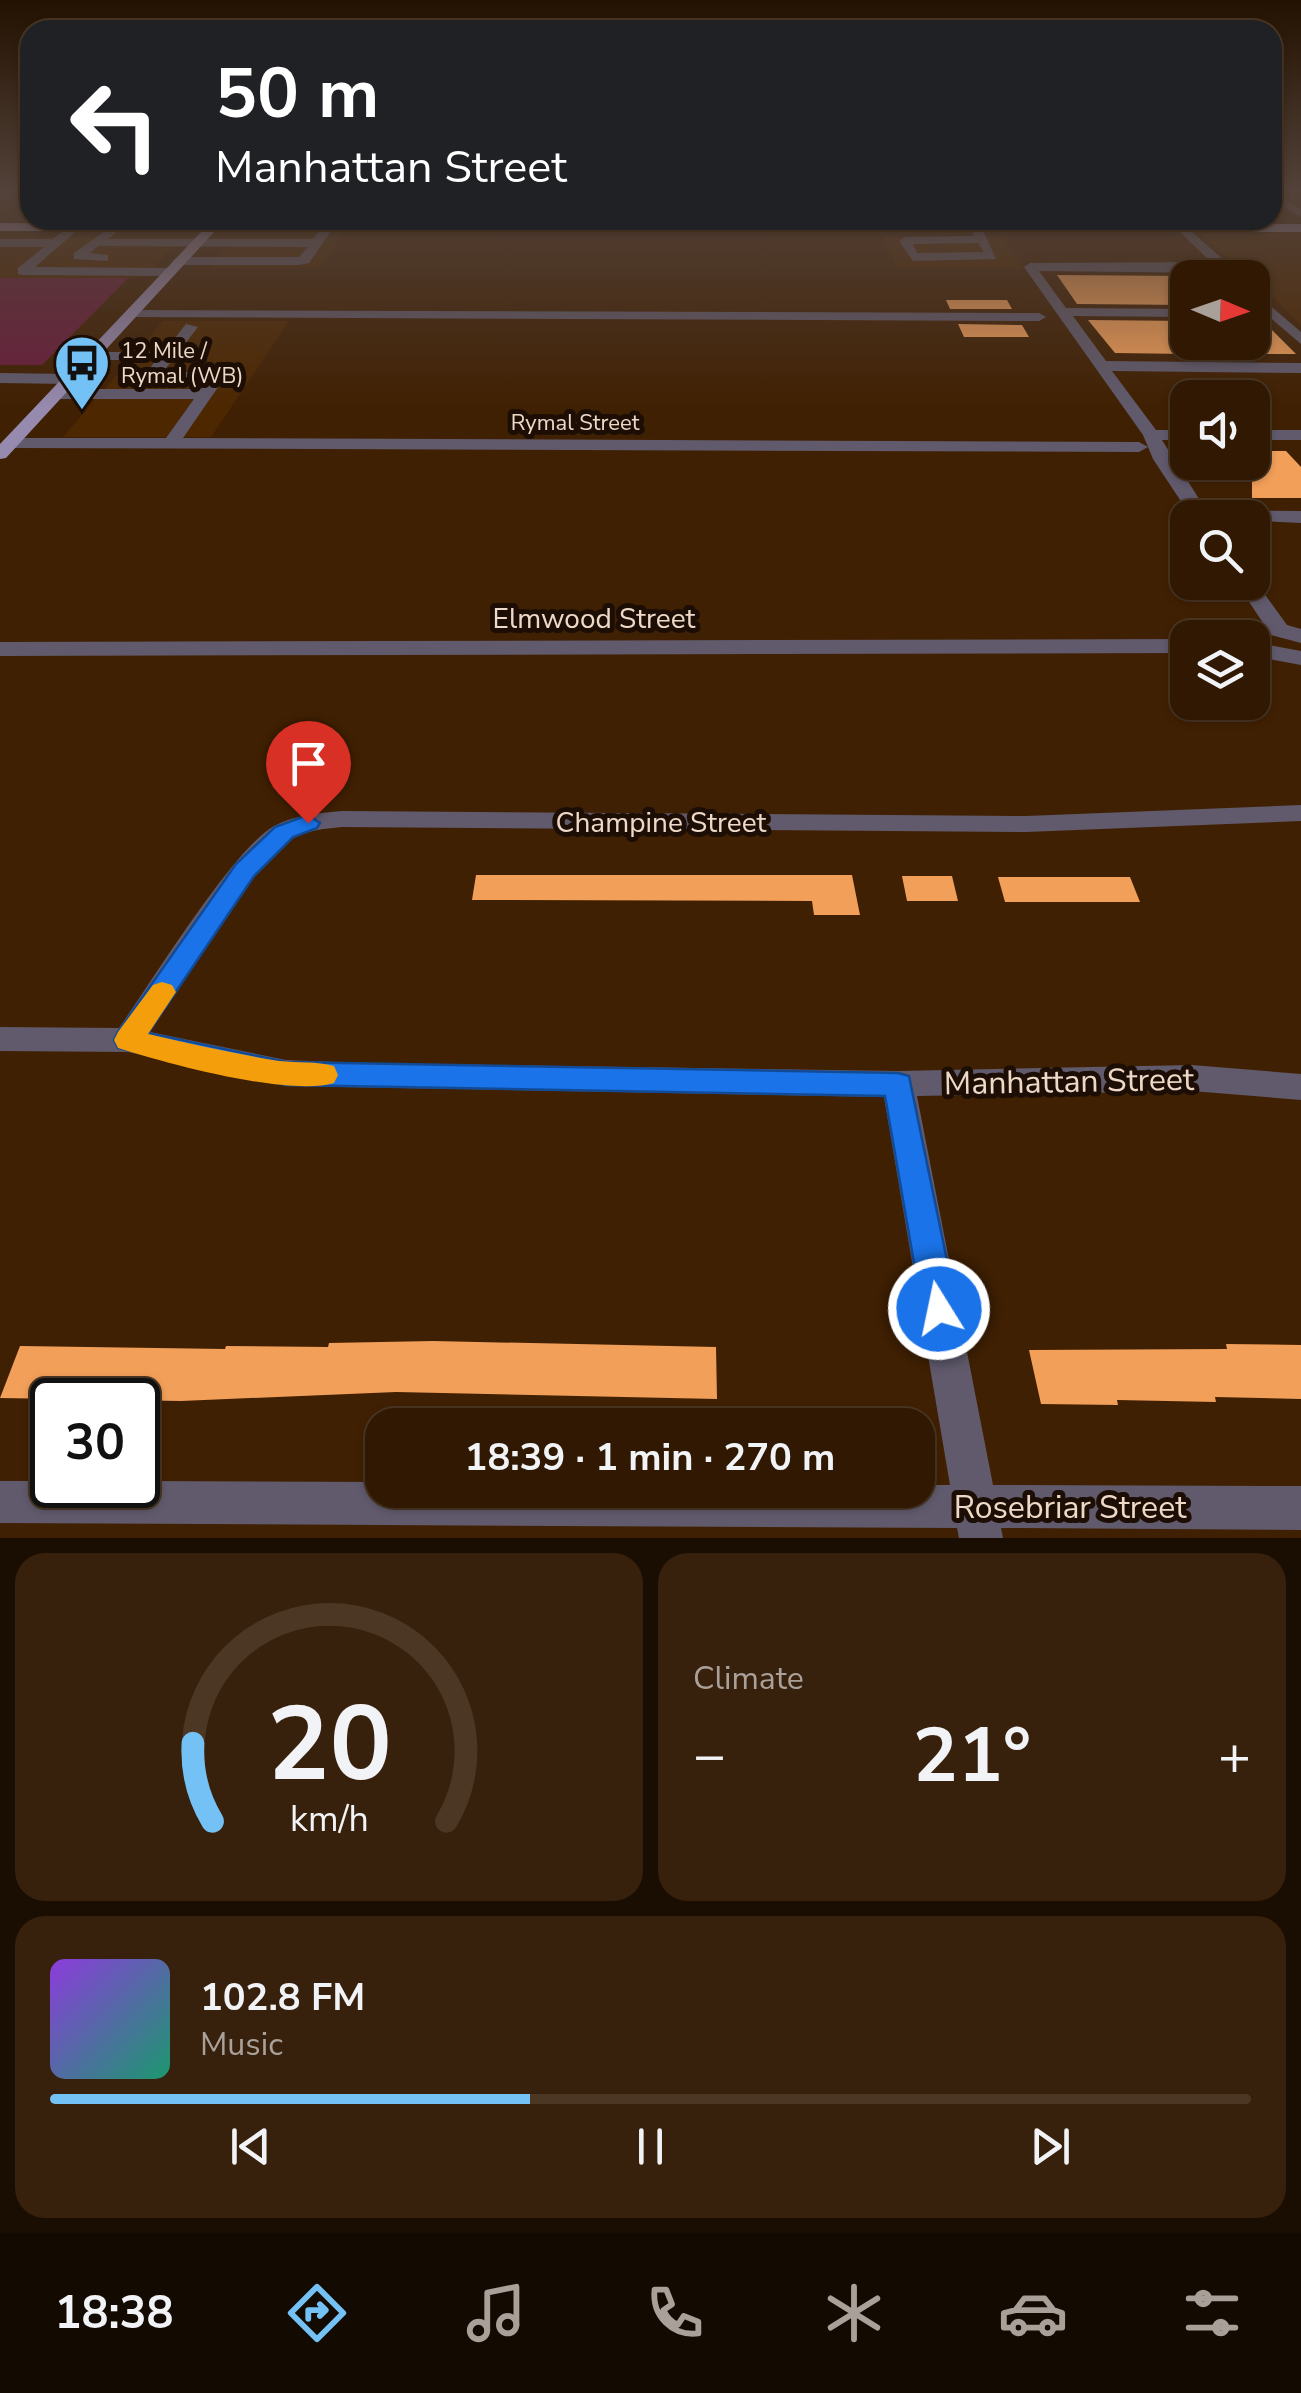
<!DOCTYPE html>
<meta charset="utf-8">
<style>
:root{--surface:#301802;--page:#38210c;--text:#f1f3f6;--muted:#a8a099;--line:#4b3724;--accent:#73c1f5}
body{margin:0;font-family:"Nunito Sans",sans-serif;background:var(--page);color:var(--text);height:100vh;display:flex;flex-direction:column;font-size:38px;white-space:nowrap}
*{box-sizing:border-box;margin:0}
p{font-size:32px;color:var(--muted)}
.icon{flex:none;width:55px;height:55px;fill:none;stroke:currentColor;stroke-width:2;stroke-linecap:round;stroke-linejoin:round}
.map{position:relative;height:1538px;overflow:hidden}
.side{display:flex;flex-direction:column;gap:15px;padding:15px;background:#1a0d01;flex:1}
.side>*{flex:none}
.banner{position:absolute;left:20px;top:20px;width:1262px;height:210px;border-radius:30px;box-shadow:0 2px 8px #0004,0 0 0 2px var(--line);background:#202124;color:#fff;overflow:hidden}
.needle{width:65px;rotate:92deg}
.controls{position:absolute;left:1170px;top:260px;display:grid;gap:20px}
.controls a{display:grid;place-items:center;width:100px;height:100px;border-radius:20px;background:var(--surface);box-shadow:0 2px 8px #0004,0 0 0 2px var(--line);font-size:50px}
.speed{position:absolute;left:30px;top:1378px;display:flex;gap:20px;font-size:50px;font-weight:700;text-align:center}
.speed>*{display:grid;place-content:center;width:130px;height:130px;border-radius:50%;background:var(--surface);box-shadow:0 2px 8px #0004,0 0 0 2px var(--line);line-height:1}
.speed .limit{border:5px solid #111;border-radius:15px;background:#fff;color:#111}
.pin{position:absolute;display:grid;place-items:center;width:85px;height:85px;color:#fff;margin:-102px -42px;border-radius:50% 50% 50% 0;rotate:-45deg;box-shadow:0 0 10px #0007}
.pin .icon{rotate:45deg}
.me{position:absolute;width:110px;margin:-55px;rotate:350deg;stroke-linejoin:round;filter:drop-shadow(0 0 8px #0008)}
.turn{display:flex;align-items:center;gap:35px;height:210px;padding:0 30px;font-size:45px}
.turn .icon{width:130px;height:130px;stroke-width:2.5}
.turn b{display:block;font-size:70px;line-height:85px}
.big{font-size:75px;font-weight:700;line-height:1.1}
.side .tile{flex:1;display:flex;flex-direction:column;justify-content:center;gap:15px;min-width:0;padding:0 35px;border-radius:30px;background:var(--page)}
.side .dial{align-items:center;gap:0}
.dial svg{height:260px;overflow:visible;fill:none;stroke:var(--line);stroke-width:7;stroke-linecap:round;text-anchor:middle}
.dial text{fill:var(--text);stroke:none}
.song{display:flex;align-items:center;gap:30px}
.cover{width:120px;height:120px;border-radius:15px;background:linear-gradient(135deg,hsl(270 70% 55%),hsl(160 70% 35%))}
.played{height:10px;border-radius:5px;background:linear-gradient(90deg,var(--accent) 40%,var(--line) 40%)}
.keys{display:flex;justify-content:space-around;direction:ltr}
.heat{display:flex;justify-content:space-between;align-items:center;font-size:55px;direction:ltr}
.side .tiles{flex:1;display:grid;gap:15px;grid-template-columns:1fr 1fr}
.tile:last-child{grid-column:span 2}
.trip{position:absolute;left:365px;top:1408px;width:570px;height:100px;border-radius:30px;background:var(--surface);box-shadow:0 2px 8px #0004,0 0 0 2px var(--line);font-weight:700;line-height:100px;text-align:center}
.tabs{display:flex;height:160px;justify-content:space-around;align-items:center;background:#130a01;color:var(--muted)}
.tabs .icon{width:70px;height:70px}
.tabs .selected{color:var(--accent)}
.tabs b{font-size:45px;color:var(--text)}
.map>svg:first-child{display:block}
.built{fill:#4d2700}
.green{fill:#691e3c}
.building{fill:#f29f59}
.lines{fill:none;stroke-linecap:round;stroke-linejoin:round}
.minor{fill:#605a6c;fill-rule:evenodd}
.major{fill:#968aaf;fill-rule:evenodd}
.route{fill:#1a73e8;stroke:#114b97;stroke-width:2.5}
.slow{fill:#f59e0b}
.labels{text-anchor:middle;stroke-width:10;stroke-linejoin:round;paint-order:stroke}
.far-poi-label{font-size:22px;fill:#eed9c9;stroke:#1c0e04;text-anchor:start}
.far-street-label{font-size:22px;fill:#eed9c9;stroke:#1c0e04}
.street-label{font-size:28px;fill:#eed9c9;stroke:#1c0e04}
.near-street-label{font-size:32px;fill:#eed9c9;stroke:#1c0e04}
</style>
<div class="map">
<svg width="1301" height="1538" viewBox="0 0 1301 1538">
<rect width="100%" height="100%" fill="#402002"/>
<g class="built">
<path d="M1200,233H1301V325L1252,278Z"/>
<path d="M882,236L1002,237L1024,269L897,268Z"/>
<path d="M0,237H182L143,278H0Z"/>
<path d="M236,237H341L321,267L209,268Z"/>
<path d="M163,321H289L211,437H63Z"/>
</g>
<path class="green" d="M0,278H128L42,365H0Z"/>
<g class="building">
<path d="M1057,275L1188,276V305L1077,304Z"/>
<path d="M946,300H1007L1012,309H950Z"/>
<path d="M1252,311L1270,328L1296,354H1252Z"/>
<path d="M1088,320L1188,321V354L1115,353Z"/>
<path d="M958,324L1022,325L1029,337H964Z"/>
<path d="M1252,451H1286L1301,467V498H1252Z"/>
<path d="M476,875H852L860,915H814L812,901L472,900Z"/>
<path d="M902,876H952L958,901H907Z"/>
<path d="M998,877H1130L1140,902H1005Z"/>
<path d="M433,1341L716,1347L717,1399L396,1392L181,1401L0,1398L20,1346L225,1349L226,1346L328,1347L329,1343Z"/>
<path d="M1226,1344L1301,1345V1399L1215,1397L1216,1402L1117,1400L1118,1405L1041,1404L1029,1350L1227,1349Z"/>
</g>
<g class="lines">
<g class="minor">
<path d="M0,192H12L0,200Z"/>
<path d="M1272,192L1301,209V217L1272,199Z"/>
<path d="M76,220H89L35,267L168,268L174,272L168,276L23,275L18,274V268L44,247H0V239H53Z"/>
<path d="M115,224L121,228L108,239H313L324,225L334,227L309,263L299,265H178L172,261L178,257H299L308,247L98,246L90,253L108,255V261L74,259V253Z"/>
<path d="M976,224L982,228L996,259L913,261L899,241L905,237L974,236L970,228ZM978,243L984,252L917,253L913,244Z"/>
<path d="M1183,224L1227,263L1231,273L1039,271L1066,308L1188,309V317L1073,316L1106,361L1301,363V373L1112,371L1156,430H1188V440H1162L1206,510L1301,511V523L1192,518L1153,459L1143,435L1024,267L1030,263L1211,262L1179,231Z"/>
<path d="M1252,290L1301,332V344L1252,302Z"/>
<path d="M130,310L1039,313L1046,317L1039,321L125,317L123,314Z"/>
<path d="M186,324L198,327L163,372H217L225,377L183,438L1139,442L1148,447L1139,452L11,448L2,443L11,438H166L194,399H56L48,394L56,389H201L206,381L147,379L144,376L156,360H91L84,356L91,352H164Z"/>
<path d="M0,373L70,374L78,379L70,384L0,383Z"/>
<rect x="1252" y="430" width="49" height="10"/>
<path d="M1253,578L1287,625L1301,629V643L1271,635L1236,582H1252Z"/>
<path d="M1188,639V653L0,656V642Z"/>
<path d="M1252,642L1301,651V665L1252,656Z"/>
<path d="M1301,805V821L1026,832L342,827C324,829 306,830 290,840C246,870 183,984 150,1032L286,1060L357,1063L898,1071L1192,1065L1301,1074V1100L1192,1091L917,1096L993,1485L1301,1486V1530L1001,1528L1003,1538H959L957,1528L0,1523V1481H52V1485H138V1481L382,1482V1490H918V1485H950L884,1097L286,1086L128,1052L0,1051V1027L119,1028C152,982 232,850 274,826C295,815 319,813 342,811L1026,816Z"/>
</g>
<path class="major" d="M215,220L221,224H1301V232L215,231L6,458L0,459V444L202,231H0V223L209,224Z"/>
</g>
<linearGradient id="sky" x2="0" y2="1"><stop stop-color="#231201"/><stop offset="0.47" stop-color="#534239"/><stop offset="1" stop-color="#534239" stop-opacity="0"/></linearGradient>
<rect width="1301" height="408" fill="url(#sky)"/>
<path class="route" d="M308,815L320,823L317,828L293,837L254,876L148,1033L286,1062L898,1073L909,1076L957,1309L952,1321L939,1325L927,1321L922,1309L885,1096L286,1085L118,1048L114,1040L118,1032L236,864L275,827Z"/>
<path class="slow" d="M162,982L172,985L176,992L148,1034C192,1044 235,1054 279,1061C298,1063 316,1061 334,1066L338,1075L334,1083C289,1097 165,1063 118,1048L114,1040L118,1032L153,985Z"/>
<defs>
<g id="bus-pin" transform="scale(2.875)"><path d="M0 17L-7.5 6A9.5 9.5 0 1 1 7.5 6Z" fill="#73c1f5" stroke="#1c0e04"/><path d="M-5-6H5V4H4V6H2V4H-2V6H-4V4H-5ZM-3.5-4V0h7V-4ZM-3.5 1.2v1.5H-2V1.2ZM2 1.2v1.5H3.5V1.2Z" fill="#111"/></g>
</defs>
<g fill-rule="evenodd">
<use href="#bus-pin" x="82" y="363"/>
</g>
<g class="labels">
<g class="far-poi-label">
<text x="121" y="358">12 Mile /<tspan x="121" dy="25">Rymal (WB)</tspan></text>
</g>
<g class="far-street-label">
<text x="575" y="430">Rymal Street</text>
</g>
<g class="street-label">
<text x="594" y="628">Elmwood Street</text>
<text x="661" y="832">Champine Street</text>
</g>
<g class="near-street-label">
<text transform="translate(1069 1081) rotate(-1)" y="11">Manhattan Street</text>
<text x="1070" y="1518">Rosebriar Street</text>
</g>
</g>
</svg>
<div class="controls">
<a><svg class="needle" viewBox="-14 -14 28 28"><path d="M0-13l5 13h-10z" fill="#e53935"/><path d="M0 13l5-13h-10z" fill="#a8a099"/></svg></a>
<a><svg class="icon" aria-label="sound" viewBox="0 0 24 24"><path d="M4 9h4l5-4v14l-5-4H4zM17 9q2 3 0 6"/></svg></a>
<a><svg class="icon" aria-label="search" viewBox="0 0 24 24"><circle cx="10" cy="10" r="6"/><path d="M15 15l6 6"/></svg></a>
<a><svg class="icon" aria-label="layers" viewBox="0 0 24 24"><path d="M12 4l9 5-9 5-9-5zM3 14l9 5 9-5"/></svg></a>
</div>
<div class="speed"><div class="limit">30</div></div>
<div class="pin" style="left:308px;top:823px;background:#d93025"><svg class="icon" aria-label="arrive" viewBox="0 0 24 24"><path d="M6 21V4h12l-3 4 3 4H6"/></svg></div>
<svg class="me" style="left:939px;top:1309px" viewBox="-20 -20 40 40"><circle r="17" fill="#1a73e8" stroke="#fff" stroke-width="3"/><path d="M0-11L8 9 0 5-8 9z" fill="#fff"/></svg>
<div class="trip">18:39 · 1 min · 270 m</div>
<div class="banner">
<div class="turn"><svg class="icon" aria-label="left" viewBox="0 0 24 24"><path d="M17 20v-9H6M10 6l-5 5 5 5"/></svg><div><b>50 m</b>Manhattan Street</div></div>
</div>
</div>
<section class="side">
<div class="tiles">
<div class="tile dial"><svg viewBox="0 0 100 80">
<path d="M14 69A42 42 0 1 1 86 69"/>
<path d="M14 69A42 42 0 0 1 8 45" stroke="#73c1f5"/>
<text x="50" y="56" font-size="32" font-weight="700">20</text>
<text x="50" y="72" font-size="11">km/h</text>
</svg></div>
<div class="tile"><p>Climate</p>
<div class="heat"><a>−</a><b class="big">21°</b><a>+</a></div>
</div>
<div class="tile">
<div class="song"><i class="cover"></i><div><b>102.8 FM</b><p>Music</p></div></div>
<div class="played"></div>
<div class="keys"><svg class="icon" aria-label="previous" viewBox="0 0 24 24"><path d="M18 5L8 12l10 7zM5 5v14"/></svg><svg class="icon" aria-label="pause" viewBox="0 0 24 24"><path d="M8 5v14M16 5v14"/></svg><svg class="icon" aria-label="next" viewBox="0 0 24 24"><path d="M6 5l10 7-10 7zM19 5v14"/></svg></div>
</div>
</div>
</section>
<nav class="tabs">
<b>18:38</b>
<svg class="icon selected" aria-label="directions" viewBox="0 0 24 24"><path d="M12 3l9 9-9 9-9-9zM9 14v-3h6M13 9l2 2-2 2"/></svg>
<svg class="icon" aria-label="music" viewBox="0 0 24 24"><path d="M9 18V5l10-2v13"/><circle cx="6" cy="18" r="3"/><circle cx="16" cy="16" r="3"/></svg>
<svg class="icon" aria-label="phone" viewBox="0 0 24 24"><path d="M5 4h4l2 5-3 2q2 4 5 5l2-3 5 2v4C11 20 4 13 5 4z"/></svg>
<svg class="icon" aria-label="climate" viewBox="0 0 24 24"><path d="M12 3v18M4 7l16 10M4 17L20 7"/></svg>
<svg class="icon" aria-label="car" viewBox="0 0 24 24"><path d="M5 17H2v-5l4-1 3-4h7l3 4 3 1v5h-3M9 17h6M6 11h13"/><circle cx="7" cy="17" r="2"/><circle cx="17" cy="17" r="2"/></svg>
<svg class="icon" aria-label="filters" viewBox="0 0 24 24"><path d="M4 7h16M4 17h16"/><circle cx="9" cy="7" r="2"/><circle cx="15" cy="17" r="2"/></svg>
</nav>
